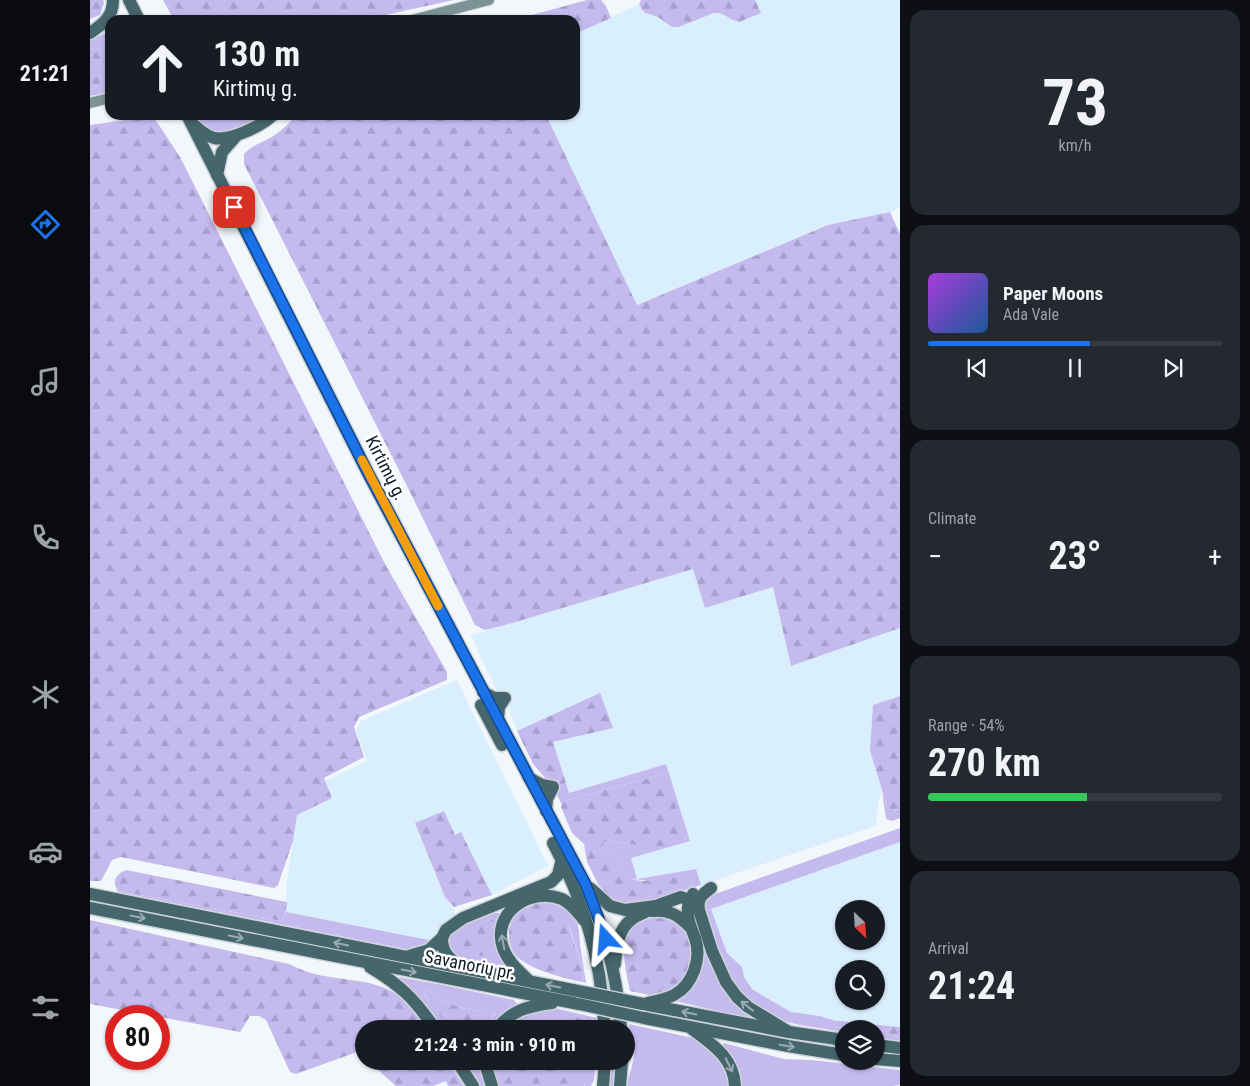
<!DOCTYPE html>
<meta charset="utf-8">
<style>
:root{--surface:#171b24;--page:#242831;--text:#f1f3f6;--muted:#9ea1a6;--line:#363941;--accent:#1a73e8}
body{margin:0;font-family:"Roboto Condensed",sans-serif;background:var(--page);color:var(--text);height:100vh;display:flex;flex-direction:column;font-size:19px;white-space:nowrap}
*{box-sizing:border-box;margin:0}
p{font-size:16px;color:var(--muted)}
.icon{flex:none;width:28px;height:28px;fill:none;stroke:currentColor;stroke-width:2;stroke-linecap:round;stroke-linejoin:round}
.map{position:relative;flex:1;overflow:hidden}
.panel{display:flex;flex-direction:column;gap:10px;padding:10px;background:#0d0f14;width:350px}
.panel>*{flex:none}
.guide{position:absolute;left:15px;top:15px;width:475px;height:105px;border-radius:15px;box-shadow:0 1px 4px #0004;background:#171b24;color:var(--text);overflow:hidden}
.needle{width:32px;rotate:155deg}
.fabs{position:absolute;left:745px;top:900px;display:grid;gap:10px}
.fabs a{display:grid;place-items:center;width:50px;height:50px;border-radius:50%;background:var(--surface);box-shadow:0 1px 4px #0004;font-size:25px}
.speed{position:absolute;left:15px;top:1005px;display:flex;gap:10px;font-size:25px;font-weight:700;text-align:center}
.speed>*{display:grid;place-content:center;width:65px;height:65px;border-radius:50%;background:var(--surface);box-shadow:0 1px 4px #0004;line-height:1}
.speed .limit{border:8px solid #d22;background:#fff;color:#111}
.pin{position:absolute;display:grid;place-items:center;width:42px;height:42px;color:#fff;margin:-21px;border-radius:10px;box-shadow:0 2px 8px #0006}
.me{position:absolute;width:55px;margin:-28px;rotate:341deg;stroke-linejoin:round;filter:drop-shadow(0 0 4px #0008)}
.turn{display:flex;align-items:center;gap:18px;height:105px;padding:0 25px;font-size:22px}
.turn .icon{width:65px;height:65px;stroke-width:2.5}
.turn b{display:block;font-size:35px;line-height:42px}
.big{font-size:38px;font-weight:700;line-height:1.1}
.panel .tile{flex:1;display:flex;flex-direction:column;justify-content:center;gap:8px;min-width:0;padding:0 18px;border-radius:15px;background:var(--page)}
.panel .dial{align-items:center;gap:0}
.dial b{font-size:65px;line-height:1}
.song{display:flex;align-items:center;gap:15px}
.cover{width:60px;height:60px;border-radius:8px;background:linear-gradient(135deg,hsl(280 70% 55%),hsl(210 70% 35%))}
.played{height:5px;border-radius:2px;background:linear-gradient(90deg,var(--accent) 55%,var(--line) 55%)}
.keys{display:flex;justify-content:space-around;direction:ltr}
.heat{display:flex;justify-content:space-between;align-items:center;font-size:28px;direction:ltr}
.charge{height:8px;border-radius:4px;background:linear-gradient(90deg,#34c759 54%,var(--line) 0)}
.trip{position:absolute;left:265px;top:1020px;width:280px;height:50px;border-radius:25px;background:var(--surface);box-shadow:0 1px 4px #0004;font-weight:700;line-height:50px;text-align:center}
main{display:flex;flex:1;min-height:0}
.tab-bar{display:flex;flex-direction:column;width:90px;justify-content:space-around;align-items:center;background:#090b0e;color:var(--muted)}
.tab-bar .icon{width:35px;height:35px}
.tab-bar .selected{color:var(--accent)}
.tab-bar b{font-size:22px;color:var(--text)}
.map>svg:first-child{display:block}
.built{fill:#daeffd;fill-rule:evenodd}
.grass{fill:#c5baee;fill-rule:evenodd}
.forest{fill:url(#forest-firs)}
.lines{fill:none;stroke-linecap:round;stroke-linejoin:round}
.secondary-casing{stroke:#ced4d8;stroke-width:12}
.highway-casing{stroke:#ced4d8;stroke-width:15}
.secondary{stroke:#7b9296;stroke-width:10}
.highway{stroke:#45666c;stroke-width:12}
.highway-bridge-casing{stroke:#ced4d8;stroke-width:15;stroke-linecap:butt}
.highway-bridge{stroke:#45666c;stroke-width:12}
.oneway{stroke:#99abae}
.route-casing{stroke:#114b97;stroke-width:12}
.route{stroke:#1a73e8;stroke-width:9}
.slow{stroke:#f59e0b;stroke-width:9}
.labels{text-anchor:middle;stroke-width:5;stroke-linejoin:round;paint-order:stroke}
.street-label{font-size:18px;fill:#101a21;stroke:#fff}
</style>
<main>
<nav class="tab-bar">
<b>21:21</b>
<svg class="icon selected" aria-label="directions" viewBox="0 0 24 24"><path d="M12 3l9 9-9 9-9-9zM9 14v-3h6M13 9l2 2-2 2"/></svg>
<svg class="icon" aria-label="music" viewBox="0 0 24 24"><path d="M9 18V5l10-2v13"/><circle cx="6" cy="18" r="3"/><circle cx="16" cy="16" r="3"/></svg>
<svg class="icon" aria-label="phone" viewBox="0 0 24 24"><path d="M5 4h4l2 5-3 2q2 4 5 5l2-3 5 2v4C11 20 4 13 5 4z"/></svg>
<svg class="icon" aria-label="climate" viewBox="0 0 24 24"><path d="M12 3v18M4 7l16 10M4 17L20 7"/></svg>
<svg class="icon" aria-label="car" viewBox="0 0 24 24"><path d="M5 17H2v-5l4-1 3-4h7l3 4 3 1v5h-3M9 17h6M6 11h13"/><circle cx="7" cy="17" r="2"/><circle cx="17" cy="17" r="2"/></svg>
<svg class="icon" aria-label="filters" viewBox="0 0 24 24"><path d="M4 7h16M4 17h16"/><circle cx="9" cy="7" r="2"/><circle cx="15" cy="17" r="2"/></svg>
</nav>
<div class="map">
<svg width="810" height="1086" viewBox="0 0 810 1086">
<defs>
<pattern id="forest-firs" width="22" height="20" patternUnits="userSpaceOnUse" patternTransform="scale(1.25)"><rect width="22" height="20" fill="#c5baee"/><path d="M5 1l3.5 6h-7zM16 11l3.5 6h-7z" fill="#a89fcc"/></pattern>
</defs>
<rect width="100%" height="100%" fill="#f2f7fb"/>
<g class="built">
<path d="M665,0H810V208L800,212L738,225L546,305L456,115H485V34L549,4L552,10L556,13L568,17L582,27H589L624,13H630L638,18Z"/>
<path d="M603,569L615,608L683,587L701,666L810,628V696L783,705L780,751L792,791L788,805L786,826L611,885L606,869L547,879L541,858L576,764L479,793L463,742L510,694L427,731L415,698L405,688L381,635Z"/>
<path d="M367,680L458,866L402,895L371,833L365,835L354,811L342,862L355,897L364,907L365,919L344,941L196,912V888L207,815L242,798L235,781L277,761L266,730L271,721Z"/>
<path d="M810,842V1027L751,1021H746L730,1016L701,1012L659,986L654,977L652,967L637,953L621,909ZM754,909H786V941H754ZM754,969H786V1001H754Z"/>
</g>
<g class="grass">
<path d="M20,31V69L9,47L0,49V40Z"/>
<path d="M20,78V92L0,96V90C8,87 12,80 20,78Z"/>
<path d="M105,115H175L134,135L111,127Z"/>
<path d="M576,764L600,841L541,858L547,879L606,869L611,885L546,905L531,906L515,894L511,889L514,891L537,902L599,887L603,884L541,879L525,858L514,848L513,843L515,841L542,844L558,849L594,840L595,838L576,776L573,774L479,800L473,803L472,805L463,787L476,783L479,793Z"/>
<path d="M792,791L797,806L806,810L810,809V818L802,821L796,819Z"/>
<path d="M810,828V842L621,909L637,953L652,967L654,977L662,989L701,1012L730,1016L746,1021L744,1024L746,1027L756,1029H754V1032L710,1025L681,1018L659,1004L633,971L612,901L617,897Z"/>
<path d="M491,885L519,969L526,1029H518Z"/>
<path d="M25,888L29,891L191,921L195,917L196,912L344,941L325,951L28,892Z"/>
<path d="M453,902H470L485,915L489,931L490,944L496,983L493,982L494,972L480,928Z"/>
<path d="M398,913H413L418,967H417L366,959L355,940L367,927ZM404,924L394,956L385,955Z"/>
<path d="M609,916L623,961L666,1016V1020L585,1001L601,918Z"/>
<path d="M303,976L353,985L424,1000L427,1004L403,1029H392L405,1014L396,1007L391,1011C377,1011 347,1001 338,990L332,991L341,1004L356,1020L375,1029H348Z"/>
<path d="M465,1008L507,1018V1029H500V1021L486,1019L483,1029H448L445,1026L422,1025L421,1029H411L426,1015Z"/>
<path d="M539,1024L608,1039L629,1054L642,1086H537C538,1077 541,1071 543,1062C545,1056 544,1048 543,1042L540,1040Z"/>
<path d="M786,1033L810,1036V1041L786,1038Z"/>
<path d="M634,1043L694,1059L721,1060L810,1070V1085L802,1086H649L632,1046Z"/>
<path d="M370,1061H393L399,1086H386Z"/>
<path d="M400,1061H408V1072L413,1086H406Z"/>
<path d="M480,1061H485V1067L498,1061H506L504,1080L501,1086H494L495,1085L483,1076L480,1077L478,1072Z"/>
<path d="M518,1061H526L525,1086H516Z"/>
</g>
<g class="forest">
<path d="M0,0H13L14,3L10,15L0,19Z"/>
<path d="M73,0H364L272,20H84Z"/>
<path d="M497,0H511L516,6L521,18L485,34V20H440L438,16Z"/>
<path d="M551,0H665L671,13L649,22L643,20L630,13H624L589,27H582L568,17L556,13L552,10L549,4Z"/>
<path d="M9,47C18,54 20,67 20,78C12,80 8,87 0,90V49Z"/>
<path d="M206,115H456L547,305L738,225L800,212L810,234V628L701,666L683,587L615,608L603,569L412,626L395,630L385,625L317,486L154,164V154C161,146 169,144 178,139C189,133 198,125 206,115Z"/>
<path d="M57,117L65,119L90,157L295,564L357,672V680L269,717L264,727L274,757L234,778L242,798L207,815L203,841L188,885L184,888L31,857L22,860L11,881H0V125Z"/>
<path d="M510,693L523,728L463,742L476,783L463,787L443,764L427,731Z"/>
<path d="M810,696V809C804,810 802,810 797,806L780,751L783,705Z"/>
<path d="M573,774L576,776L579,783L595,838L594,840L558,850L542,844L515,841L513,844L514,848L525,858L541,879L551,881L601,876L604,882L599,887L537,902L530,901L522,898L514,891L508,884L497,862L494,844L482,833L471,807L473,803L479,800Z"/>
<path d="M354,811L365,835L371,832L402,895L364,907L355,897L325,823Z"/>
<path d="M36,870L197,902L195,917L191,921L29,891C20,883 27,873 36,870Z"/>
<path d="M453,902L477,921L494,972L493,982C475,979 446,971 431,960C416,950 415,925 428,912C435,906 444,904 453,902Z"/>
<path d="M569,917L579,918L599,931L604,963L584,992L564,996L540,991C534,959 523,922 569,917Z"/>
<path d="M399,919L403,920L404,924L402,932L401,949L394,956C387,955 376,956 370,952C367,950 365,946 364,942C364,928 388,922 399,919Z"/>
<path d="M0,920L199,964C206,967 214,971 221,973C252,982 288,977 314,1000C323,1008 329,1019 335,1029H274V1058L267,1052L206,1074L200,1072L176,1020L169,1016H160L150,1032L0,1004Z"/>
<path d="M338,990C347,1001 377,1011 391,1011L401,1004L407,1011L392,1029C376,1029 356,1026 345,1011C341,1005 337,997 332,991Z"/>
<path d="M486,1018L500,1021V1029H483Z"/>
<path d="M430,1021L445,1026L448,1029H421L422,1025Z"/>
<path d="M746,1021H751L810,1027V1036L786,1033V1029L746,1027L744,1024Z"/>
<path d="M278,1061H357L374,1086H358L356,1081L343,1086H306Z"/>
<path d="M408,1061H480L478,1072L480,1076L488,1072L495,1074L497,1077L494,1086H413L408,1072Z"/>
</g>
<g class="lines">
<g class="secondary-casing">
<g id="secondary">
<path d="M322,20L399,0"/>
<path d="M0,103L20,98"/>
</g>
</g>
<g class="highway-casing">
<g id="highway">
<path d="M39,0L49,20"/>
<path d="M0,33C13,24 23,17 23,0"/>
<path d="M97,115L278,473L496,885C515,931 528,978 531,1029"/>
<path d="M104,125C110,130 116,136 124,138C141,141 171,126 183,115"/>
<path d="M127,175L132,152L146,136"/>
<path d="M393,692L404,698H415L409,707L408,719"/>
<path d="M391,705L412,745"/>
<path d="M439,778L452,785L463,787L457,799L456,811"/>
<path d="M463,843C494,901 513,963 514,1029"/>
<path d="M500,888L520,906L535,910L566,906L591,897L604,902L610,913L622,951L636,982L647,997L658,1007L699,1032"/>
<path d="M0,894L488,991"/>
<path d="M0,908L489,1004"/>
<path d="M609,909C607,898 613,894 621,888"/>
<path d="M562,911C578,909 588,915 599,926"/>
<path d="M352,938C352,952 358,957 369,966"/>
<path d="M319,956L339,950L352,938L356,930L373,918L461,882L468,875L472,859"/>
<path d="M525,964C526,948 528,929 542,919C547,915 552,914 557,911"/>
<path d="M280,967C310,985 325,999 345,1029"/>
<path d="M439,981C429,971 418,962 413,948C401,913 440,886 472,899C481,903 487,912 494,920"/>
<path d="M557,1003C566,1001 576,999 584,995C603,985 612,958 605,938C599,923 593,909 603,894"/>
<path d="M553,1004L699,1032L754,1040"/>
<path d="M554,1018L698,1046L754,1055"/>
<path d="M407,1029C421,1010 439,1006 462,1003"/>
<path d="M602,1029C622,1044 644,1058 645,1086"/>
<path d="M786,1045L810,1048"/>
<path d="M786,1059L810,1061"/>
<path d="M367,1061L383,1086"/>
<path d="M396,1061L397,1070L402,1086"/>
<path d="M513,1086L515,1061"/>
<path d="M530,1086L532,1061"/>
</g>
</g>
<use href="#secondary" class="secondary"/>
<use href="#highway" class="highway"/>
<g class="highway-bridge-casing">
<g id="highway-bridge">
<path d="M488,991L553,1004"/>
<path d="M489,1004L554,1018"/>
</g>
</g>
<use href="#highway-bridge" class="highway-bridge"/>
</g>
<defs><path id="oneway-shaft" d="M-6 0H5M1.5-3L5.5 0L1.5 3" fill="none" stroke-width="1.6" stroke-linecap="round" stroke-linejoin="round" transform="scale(1.25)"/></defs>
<g class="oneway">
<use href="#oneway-shaft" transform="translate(48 917) rotate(11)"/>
<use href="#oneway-shaft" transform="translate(146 937) rotate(11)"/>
<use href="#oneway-shaft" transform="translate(413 942) rotate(-101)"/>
<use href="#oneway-shaft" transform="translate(251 944) rotate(-169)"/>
<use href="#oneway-shaft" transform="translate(319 971) rotate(11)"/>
<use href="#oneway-shaft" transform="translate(463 986) rotate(-169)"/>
<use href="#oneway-shaft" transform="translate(657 1006) rotate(-142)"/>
<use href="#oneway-shaft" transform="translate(599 1013) rotate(-169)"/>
<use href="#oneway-shaft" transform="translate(697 1046) rotate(10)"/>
<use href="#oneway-shaft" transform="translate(639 1065) rotate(63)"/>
</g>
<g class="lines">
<g class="route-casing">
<path id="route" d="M144,207L278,473L496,885L516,939"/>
</g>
<use href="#route" class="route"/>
<path class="slow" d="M272,460L348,606"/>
</g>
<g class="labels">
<g class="street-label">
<text transform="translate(296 468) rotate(63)" y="6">Kirtimų g.</text>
<text transform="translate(380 965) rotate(11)" y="6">Savanorių pr.</text>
</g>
</g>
</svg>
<div class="fabs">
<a><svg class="needle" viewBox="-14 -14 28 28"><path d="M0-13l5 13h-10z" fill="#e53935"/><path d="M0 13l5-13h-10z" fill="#9ea1a6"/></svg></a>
<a><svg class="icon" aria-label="search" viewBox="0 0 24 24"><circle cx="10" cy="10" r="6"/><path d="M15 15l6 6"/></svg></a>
<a><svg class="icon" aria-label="layers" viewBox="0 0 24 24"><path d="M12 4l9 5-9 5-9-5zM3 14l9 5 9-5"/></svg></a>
</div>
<div class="speed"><div class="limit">80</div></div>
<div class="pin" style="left:144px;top:207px;background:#d93025"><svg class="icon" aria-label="arrive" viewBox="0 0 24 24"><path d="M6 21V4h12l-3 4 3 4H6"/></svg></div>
<svg class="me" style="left:516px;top:939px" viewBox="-20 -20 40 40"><path d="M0-17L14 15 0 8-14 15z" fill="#1a73e8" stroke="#fff" stroke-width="4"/></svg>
<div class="trip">21:24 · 3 min · 910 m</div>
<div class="guide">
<div class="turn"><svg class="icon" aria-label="ahead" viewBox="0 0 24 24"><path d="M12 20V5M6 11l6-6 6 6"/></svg><div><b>130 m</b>Kirtimų g.</div></div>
</div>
</div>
<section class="panel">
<div class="tile dial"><b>73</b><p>km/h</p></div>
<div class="tile">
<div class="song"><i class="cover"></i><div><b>Paper Moons</b><p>Ada Vale</p></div></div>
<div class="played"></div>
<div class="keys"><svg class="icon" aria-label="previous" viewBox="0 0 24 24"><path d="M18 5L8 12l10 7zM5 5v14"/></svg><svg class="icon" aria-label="pause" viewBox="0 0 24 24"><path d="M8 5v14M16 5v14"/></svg><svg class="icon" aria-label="next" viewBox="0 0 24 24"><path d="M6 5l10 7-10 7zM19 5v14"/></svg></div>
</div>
<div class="tile"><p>Climate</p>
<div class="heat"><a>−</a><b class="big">23°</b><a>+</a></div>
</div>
<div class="tile"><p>Range · 54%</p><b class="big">270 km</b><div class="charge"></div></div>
<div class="tile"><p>Arrival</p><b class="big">21:24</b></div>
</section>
</main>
